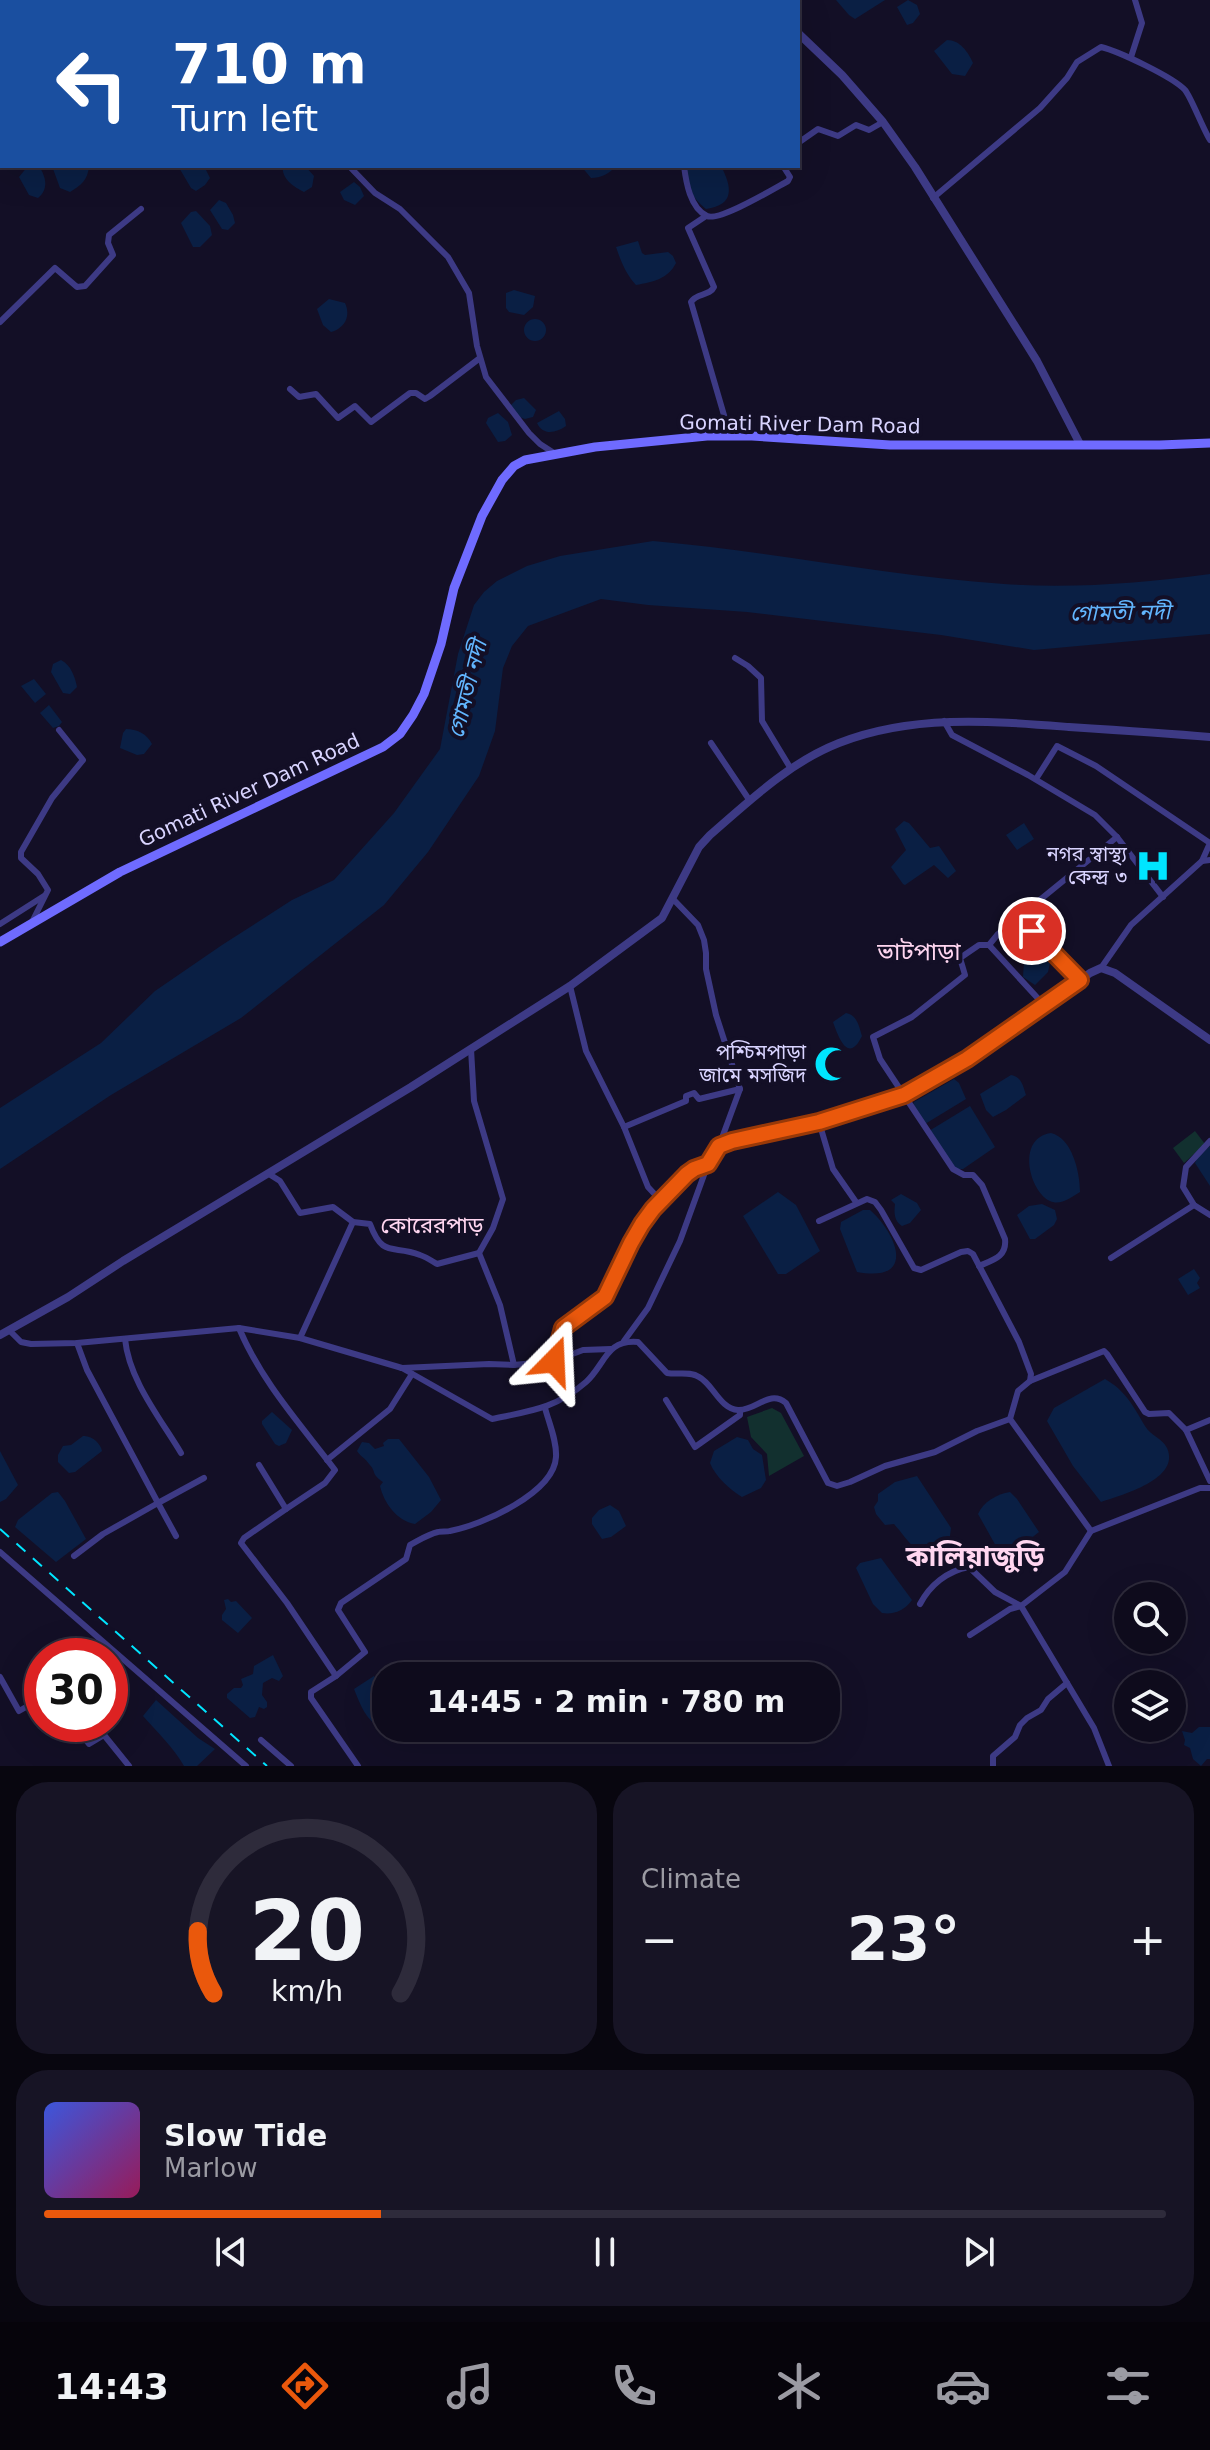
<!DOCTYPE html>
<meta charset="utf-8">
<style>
:root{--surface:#0e0b1c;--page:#171425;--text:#f1f3f6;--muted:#9b9ba3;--line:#2e2b3b;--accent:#ea580c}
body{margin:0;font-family:"DejaVu Sans","Noto Sans Bengali",sans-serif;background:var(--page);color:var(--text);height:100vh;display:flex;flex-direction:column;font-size:30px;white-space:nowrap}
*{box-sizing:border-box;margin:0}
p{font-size:26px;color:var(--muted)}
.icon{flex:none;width:44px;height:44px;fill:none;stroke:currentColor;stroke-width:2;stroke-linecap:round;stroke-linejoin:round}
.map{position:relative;height:1766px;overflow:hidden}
.side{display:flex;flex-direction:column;gap:16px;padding:16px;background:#08060f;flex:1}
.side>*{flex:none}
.banner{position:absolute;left:0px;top:0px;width:800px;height:168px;box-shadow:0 8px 32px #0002,0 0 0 2px var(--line);background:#1a4fa0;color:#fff;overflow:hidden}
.fabs{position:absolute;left:1114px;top:1582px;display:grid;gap:16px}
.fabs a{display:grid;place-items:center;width:72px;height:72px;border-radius:50%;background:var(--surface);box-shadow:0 8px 32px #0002,0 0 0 2px var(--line);font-size:40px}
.speed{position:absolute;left:24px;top:1638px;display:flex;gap:16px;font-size:40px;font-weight:700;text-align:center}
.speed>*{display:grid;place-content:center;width:104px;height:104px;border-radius:50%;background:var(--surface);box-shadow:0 8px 32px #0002,0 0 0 2px var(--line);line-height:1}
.speed .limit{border:12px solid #d22;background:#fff;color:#111}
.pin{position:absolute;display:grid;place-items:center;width:68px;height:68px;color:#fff;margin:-34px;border:4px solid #fff;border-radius:50%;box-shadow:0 2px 8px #0007}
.me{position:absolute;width:88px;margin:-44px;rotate:21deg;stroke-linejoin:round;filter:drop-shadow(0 0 6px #0008)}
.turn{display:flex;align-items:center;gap:28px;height:168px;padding:0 40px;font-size:36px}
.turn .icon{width:104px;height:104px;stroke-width:2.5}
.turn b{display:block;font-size:56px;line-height:68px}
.big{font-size:60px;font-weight:700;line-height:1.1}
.side .card{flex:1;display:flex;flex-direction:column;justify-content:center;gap:12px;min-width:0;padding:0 28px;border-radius:32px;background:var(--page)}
.side .dial{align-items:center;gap:0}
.dial svg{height:208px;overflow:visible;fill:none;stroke:var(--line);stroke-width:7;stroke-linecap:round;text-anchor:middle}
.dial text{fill:var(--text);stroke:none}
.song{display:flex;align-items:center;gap:24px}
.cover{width:96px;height:96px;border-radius:12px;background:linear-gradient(135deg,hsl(230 70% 55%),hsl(330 70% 35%))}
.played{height:8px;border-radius:4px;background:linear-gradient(90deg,var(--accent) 30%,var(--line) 30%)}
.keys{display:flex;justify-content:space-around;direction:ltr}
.heat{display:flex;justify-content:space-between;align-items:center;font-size:44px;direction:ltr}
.side .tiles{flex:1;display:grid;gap:16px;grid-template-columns:1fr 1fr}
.card:last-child{grid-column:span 2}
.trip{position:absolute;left:372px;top:1662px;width:468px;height:80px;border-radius:32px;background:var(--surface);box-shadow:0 8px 32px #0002,0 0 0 2px var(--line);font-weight:700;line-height:80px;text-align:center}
.dock{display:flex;height:128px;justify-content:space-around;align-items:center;background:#06040b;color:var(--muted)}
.dock .icon{width:56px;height:56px}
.dock .on{color:var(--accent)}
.dock b{font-size:36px;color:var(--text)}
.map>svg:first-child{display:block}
.green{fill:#12302f}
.water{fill:#0a1f44}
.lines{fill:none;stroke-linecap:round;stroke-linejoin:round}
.minor{stroke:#3d3a85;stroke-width:6}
.tertiary{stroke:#3d3a85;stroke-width:8}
.secondary{stroke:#6f6bff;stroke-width:9}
.rail{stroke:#00e5ff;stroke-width:2;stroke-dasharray:12 10;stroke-linecap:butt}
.route-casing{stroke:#983908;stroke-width:20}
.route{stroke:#ea580c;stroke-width:14}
.labels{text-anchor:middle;stroke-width:8;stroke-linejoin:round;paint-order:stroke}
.street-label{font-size:20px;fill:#d9d4ff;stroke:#130f26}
.poi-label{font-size:20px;fill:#d9d4ff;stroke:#130f26;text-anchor:end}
.water-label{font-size:22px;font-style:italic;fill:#62b6ff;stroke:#130f26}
.neighbourhood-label{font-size:22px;fill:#ffd6f0;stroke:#130f26}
.quarter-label{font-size:24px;fill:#ffd6f0;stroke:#130f26}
.district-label{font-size:28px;font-weight:bold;fill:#ffd6f0;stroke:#130f26}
</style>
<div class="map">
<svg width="1210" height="1766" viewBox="0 0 1210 1766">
<rect width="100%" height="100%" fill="#130f26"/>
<g class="green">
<path d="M1195,1131L1205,1144L1184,1163L1173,1148Z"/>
<path d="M772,1408L781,1413L804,1456L769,1476L767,1454L751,1437L747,1417Z"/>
</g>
<g class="water">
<path d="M836,0H885L855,19L849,15Z"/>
<path d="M908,0L917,5L920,14L913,23L907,25L897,7Z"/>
<path d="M947,40C960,40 968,52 973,63L965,76L952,74L934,51Z"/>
<path d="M28,166H39C46,177 49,189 38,198L29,195L19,177Z"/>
<path d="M52,166H89C88,180 81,185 70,192L60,188Z"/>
<path d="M178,166H204L210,178L205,185L196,191L191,188Z"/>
<path d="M283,166H305L314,176L312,187L304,192C294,187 281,179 283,166Z"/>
<path d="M581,166H616C609,174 601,178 591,178Z"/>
<path d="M691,166H721C732,187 735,205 706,209C691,197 686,186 688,168Z"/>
<path d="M354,182L360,187L364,196L355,205L344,200L340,192Z"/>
<path d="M219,200L226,203L233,215L235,223L228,230L222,229L210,210Z"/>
<path d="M196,211L210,226L212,235L200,247H193L181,223L191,212Z"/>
<path d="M638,241L642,253L645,255L668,252L673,256L676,263C668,279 653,282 636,285C626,274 621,262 616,247Z"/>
<path d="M514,290L535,296L533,307L524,315L509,312L506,308V293Z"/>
<path d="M329,299L345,303C351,316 345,328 331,332L323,325L317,309Z"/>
<circle cx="535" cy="330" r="11"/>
<path d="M524,398L536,410L533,417L525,419L519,417L510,406L516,400Z"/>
<path d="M559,411L565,419L566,426C556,433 543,436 537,423Z"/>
<path d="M498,413L508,422L512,435L505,441L498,442L486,423L488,418Z"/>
<path d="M653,541C770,551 886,576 1004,584C1073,589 1142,583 1210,574V634L1034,650L941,635L747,612L648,605L601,599L528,626L512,646L503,668L495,731L479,776L428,852L384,905L241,1018L111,1095L0,1169V1108L101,1043L155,991L222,945L292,900L334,880L394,813L440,749L458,654L474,605L484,592L497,581L527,566L560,556Z"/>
<path d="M61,660C71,665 75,677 77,687L70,694L63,693L51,672L53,664Z"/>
<path d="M34,679L46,694L35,703L21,686Z"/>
<path d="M49,705L62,722L59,726L53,728L40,713Z"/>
<path d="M126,729C137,729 147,734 152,744L144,754L137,755L120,748L123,733Z"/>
<path d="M904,821L909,823L930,848L939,846L956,871L948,878L934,865L905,885L903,884L891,867L906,850L895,829Z"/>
<path d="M1024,823L1034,839L1017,850L1006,835Z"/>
<path d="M1029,936L1051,957L1048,972L1035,985L1023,977L1024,961L1016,946Z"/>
<path d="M846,1013C857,1015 859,1026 862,1036C848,1065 838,1036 833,1022Z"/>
<path d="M1011,1075C1022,1077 1023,1086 1026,1095L1006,1110L993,1117L986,1110L980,1094Z"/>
<path d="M954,1079L959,1083L966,1099L925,1124L912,1107L914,1102Z"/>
<path d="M970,1106L995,1147L963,1169H955L929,1131Z"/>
<path d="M1051,1133C1072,1138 1080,1172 1080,1192C1072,1197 1060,1206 1050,1201C1029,1191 1016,1138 1051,1133Z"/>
<path d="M1210,1146V1186L1195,1163L1198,1156Z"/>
<path d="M778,1192L796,1205L820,1251L786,1274H778L743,1216Z"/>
<path d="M901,1194L917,1203L921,1210L910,1223L902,1226C894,1221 894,1213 895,1204L891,1200Z"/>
<path d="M1042,1204L1055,1210L1057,1219L1054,1225L1035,1239H1030L1017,1215L1029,1206Z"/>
<path d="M863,1210H870C898,1235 916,1283 857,1272L840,1229L841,1222Z"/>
<path d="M1194,1269L1200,1278L1197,1283L1200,1288L1188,1295L1178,1279Z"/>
<path d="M1105,1379C1125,1390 1134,1407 1145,1426C1151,1436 1162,1438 1167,1448C1181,1479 1122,1495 1101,1502L1073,1466L1047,1421L1054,1408Z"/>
<path d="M272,1412L292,1430L286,1443L279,1446L275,1444L262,1424V1421Z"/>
<path d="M83,1436C92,1435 101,1444 102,1451L75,1472L69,1473L58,1462V1455L63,1446L71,1445Z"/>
<path d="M737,1437L748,1440L753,1449L762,1455L766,1480L761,1488L742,1497C730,1490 715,1476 710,1463L714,1451Z"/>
<path d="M388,1439H399L429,1477L441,1500L431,1512L415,1524C397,1521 384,1503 380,1486L383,1482C370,1473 377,1472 369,1464C365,1458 361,1457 357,1451L362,1442L369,1443L375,1449L384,1446L383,1443Z"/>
<path d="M0,1451L18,1485L6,1499L0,1502Z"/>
<path d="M917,1476L951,1528L949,1543L941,1552C913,1555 911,1543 894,1524L885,1525L876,1514L874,1507L878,1501V1494L895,1482Z"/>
<path d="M58,1492L65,1501L86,1539L56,1562L15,1527L18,1520L52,1493Z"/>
<path d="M1010,1492L1017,1499L1039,1532L1012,1553L1001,1555L978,1514C983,1502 997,1494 1010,1492Z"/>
<path d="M610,1505L619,1511L626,1526L611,1537L602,1539L592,1524V1518L599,1510Z"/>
<path d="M881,1558L912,1600C905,1610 894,1615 882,1613L873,1604L856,1568L860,1563Z"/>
<path d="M228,1599L231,1602L236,1601L252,1618L238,1633L222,1620V1615L226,1609L224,1600Z"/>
<path d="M273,1655L283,1676L279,1681L272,1678L263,1683L262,1695L267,1702V1707L264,1709L259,1707L255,1717L250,1718L227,1698V1694L234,1688H241L243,1685L241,1679L253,1674L254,1666Z"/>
<path d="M374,1676L386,1694V1725L382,1729C365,1719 361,1706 354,1689Z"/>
<path d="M156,1700L198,1738L215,1749L197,1766H184C173,1747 158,1733 143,1716Z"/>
<path d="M1199,1727H1210V1759H1207L1201,1766L1193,1759L1190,1748L1184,1745L1185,1740L1182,1731L1192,1733Z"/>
</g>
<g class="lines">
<g class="minor">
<path d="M173,0L177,2"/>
<path d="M131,2L133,0"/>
<path d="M1131,57L1142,23L1135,0"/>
<path d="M798,143L818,129L838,136L856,125L869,130L883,122"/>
<path d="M349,166L375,193L400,209L448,257L469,293L477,346L486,377L529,433L540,444L554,453"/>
<path d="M684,166C686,182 690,208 707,216C719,222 775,188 788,181L790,177L783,166"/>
<path d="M933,198L1040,108L1067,78L1077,62L1101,47C1118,51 1173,77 1185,90C1191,97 1203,129 1210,140"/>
<path d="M706,216L688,228L714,287C710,296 696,293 691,302L726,422L737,431L745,434"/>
<path d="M0,322L55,268L77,287L85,286L113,255L108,243L109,235L141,209"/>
<path d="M290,389L299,397L316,394L338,418L355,406L371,422L410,393H416L425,399L430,396L480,358"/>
<path d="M735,658L748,666L761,678L762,721L791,769"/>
<path d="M944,721L952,735L1028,775L1095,815L1117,837L1163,897"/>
<path d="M711,743L750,801"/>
<path d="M1036,779L1057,746L1096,766L1210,843L1202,861"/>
<path d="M1020,917L1044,946L1080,980"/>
<path d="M32,922L48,890L38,874L21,858V852L52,798L83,760L59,730"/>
<path d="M0,924L44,896"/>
<path d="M989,945L998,934L1117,837"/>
<path d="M1101,968L1131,925L1202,861L1210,860"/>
<path d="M570,986L586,1051L624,1127L686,1101V1096L694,1093L699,1099L740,1089"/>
<path d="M471,1049L474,1101L503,1199L493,1228L479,1253"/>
<path d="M819,1122L833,1169L856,1202"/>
<path d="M624,1127L648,1187L661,1201"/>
<path d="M1210,1141L1186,1167L1183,1187L1194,1205L1210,1215"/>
<path d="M269,1174L280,1181L300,1213L333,1207L353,1222L370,1224C383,1259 393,1244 420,1255C426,1257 432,1261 437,1264L479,1253L500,1305L514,1365"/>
<path d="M819,1221L867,1199L875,1202L881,1210L914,1268L921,1270L961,1252L968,1251L973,1254L1019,1342L1031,1374L1030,1381L1018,1391L1010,1419L1091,1531"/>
<path d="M1111,1258L1194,1205"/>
<path d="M979,1266C993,1260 1007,1257 1005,1239L982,1185L973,1175H964L953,1169L880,1059L873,1037L912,1017L965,975L960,958L979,945H989L1044,1005"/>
<path d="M239,1328C261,1381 301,1425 335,1470L325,1483L286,1509L259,1465"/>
<path d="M10,1331L21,1342L31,1344L77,1343L239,1328L300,1338L402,1368L492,1419C530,1411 555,1409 586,1382C605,1365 606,1339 638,1342L667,1373C678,1375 690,1371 699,1377C713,1384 720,1409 738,1410C756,1411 769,1389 786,1403L828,1483L837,1486L850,1482L885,1466L935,1452L977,1431L1010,1419"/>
<path d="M300,1338L353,1222"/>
<path d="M125,1339C129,1380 160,1418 181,1453"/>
<path d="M624,1341L648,1308L680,1241L708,1164L719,1146L740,1089L716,1015L706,969V953L704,940L698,925L673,899"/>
<path d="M77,1343L87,1370L158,1503L204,1478"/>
<path d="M554,1361L563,1328L605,1297L631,1243L642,1224L653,1209L687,1174L694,1169L708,1164"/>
<path d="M402,1368L489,1364L514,1365L554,1361L583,1350L611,1349"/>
<path d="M1030,1381L1104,1351L1107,1354L1145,1412L1149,1414L1169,1413L1186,1430L1210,1481"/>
<path d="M666,1400L695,1447L740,1415V1411"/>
<path d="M1186,1430L1210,1420"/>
<path d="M327,1460L390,1409L412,1374"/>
<path d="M286,1509L244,1538L241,1543L287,1603L336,1676"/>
<path d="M0,1552L246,1766"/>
<path d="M74,1556L103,1534L158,1503L176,1536"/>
<path d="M920,1604C930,1585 947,1571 969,1567L995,1592L1021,1606L1094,1728L1109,1766"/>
<path d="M970,1635L1010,1609L1021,1606L1065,1572L1091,1531L1200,1488H1210"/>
<path d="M0,1677L19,1711L42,1698"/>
<path d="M73,1724L89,1744L104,1735L129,1766"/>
<path d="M261,1740L291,1766"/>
<path d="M358,1766L311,1698V1692L336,1676L365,1652L338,1610L341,1603L406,1559L410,1545C418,1541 428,1534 438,1532C441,1531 447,1532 450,1531C482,1525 554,1493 556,1457C557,1441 549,1423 545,1408"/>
<path d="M993,1766V1756L1015,1737L1020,1725L1027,1718L1041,1710L1048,1699L1067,1683"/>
</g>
<g class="tertiary">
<path d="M749,0L752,2"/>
<path d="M798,33L842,75L883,122L915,167L1037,361L1080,444"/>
<path d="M719,1146L732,1141L819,1122L904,1095L943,1075L1014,1029L1090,973L1101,968L1115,973L1210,1040"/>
<path d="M0,1335L68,1297L123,1261L411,1087L570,986L662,918L699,847L710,835C749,801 790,762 839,743C912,714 992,721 1069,727C1116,730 1163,733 1210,737"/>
</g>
<path class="secondary" d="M0,942L120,872L383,747L400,734L413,715L424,694L441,644L454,588L482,516L502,480L514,466L525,460L595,447L707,436H752L890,445H1160L1210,443"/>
<path class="rail" d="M0,1529L267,1766"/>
</g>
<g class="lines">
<g class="route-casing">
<path id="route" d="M554,1361L563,1328L605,1297L631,1243L642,1224L653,1209L687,1174L694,1169L708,1164L719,1146L732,1141L819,1122L904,1095L967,1059L1080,980L1032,931"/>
</g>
<use href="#route" class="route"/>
</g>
<defs>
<g id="hospital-bare" transform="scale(2.76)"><path d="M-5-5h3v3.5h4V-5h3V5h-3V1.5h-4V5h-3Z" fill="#00e5ff" stroke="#130f26" stroke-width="2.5" paint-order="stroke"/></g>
<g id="mosque-bare" transform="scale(2.76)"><path d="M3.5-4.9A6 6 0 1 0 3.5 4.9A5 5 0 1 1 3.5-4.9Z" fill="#00e5ff" stroke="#130f26" stroke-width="2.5" paint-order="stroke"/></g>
</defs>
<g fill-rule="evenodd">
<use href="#hospital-bare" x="1153" y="866"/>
<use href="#mosque-bare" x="832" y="1064"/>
</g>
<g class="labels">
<g class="street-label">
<text transform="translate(800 424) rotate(1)" y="7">Gomati River Dam Road</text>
<text transform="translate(249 790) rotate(-25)" y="7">Gomati River Dam Road</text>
</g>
<g class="poi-label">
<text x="1127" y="861">নগর স্বাস্থ্য<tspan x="1127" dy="23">কেন্দ্র ৩</tspan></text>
<text x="806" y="1059">পশ্চিমপাড়া<tspan x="806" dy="23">জামে মসজিদ</tspan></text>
</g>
<g class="water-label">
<text transform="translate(1120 612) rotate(-1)" y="8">গোমতী নদী</text>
<text transform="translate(467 689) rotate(-76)" y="8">গোমতী নদী</text>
</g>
<g class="neighbourhood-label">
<text x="432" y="1233">কোরেরপাড়</text>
</g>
<g class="quarter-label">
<text x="919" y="960">ভাটপাড়া</text>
</g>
<g class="district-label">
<text x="975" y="1566">কালিয়াজুড়ি</text>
</g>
</g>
</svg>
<div class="fabs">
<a><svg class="icon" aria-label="search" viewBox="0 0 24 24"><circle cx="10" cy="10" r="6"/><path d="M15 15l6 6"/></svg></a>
<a><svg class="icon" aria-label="layers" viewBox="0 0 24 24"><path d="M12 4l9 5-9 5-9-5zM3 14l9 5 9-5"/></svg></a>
</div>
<div class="speed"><div class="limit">30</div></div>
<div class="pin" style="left:1032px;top:931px;background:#d93025"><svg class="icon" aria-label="arrive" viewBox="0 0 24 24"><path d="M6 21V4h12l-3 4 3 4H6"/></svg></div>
<svg class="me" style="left:554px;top:1361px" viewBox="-20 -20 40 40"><path d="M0-17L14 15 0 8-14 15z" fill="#ea580c" stroke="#fff" stroke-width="4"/></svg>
<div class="trip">14:45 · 2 min · 780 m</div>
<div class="banner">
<div class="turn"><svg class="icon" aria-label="left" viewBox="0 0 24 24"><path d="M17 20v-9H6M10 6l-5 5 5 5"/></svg><div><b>710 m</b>Turn left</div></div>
</div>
</div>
<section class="side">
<div class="tiles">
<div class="card dial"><svg viewBox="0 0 100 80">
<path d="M14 69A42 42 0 1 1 86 69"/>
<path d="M14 69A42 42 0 0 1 8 45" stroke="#ea580c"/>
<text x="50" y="56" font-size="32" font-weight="700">20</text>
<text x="50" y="72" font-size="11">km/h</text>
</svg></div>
<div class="card"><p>Climate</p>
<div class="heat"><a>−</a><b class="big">23°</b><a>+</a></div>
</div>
<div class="card">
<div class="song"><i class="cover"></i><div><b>Slow Tide</b><p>Marlow</p></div></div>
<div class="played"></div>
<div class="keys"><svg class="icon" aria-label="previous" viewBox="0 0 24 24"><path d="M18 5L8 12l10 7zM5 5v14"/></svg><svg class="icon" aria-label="pause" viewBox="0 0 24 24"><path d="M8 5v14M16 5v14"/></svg><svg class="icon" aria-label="next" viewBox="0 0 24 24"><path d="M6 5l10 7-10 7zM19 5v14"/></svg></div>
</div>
</div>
</section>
<nav class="dock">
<b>14:43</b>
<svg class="icon on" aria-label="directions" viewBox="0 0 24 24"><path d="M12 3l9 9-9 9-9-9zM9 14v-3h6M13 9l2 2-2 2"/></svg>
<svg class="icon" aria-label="music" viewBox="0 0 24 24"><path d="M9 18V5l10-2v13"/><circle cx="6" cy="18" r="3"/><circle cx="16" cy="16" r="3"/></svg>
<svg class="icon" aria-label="phone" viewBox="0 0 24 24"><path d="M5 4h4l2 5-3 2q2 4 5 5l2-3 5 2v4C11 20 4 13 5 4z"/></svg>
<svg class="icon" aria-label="climate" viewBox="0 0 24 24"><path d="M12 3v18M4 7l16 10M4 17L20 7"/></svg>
<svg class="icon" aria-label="car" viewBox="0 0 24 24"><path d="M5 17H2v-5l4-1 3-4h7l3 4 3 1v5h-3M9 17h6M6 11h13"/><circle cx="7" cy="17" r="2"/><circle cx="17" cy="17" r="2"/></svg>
<svg class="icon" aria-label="filters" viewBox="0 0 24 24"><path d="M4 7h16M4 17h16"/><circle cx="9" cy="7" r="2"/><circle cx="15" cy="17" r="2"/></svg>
</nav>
